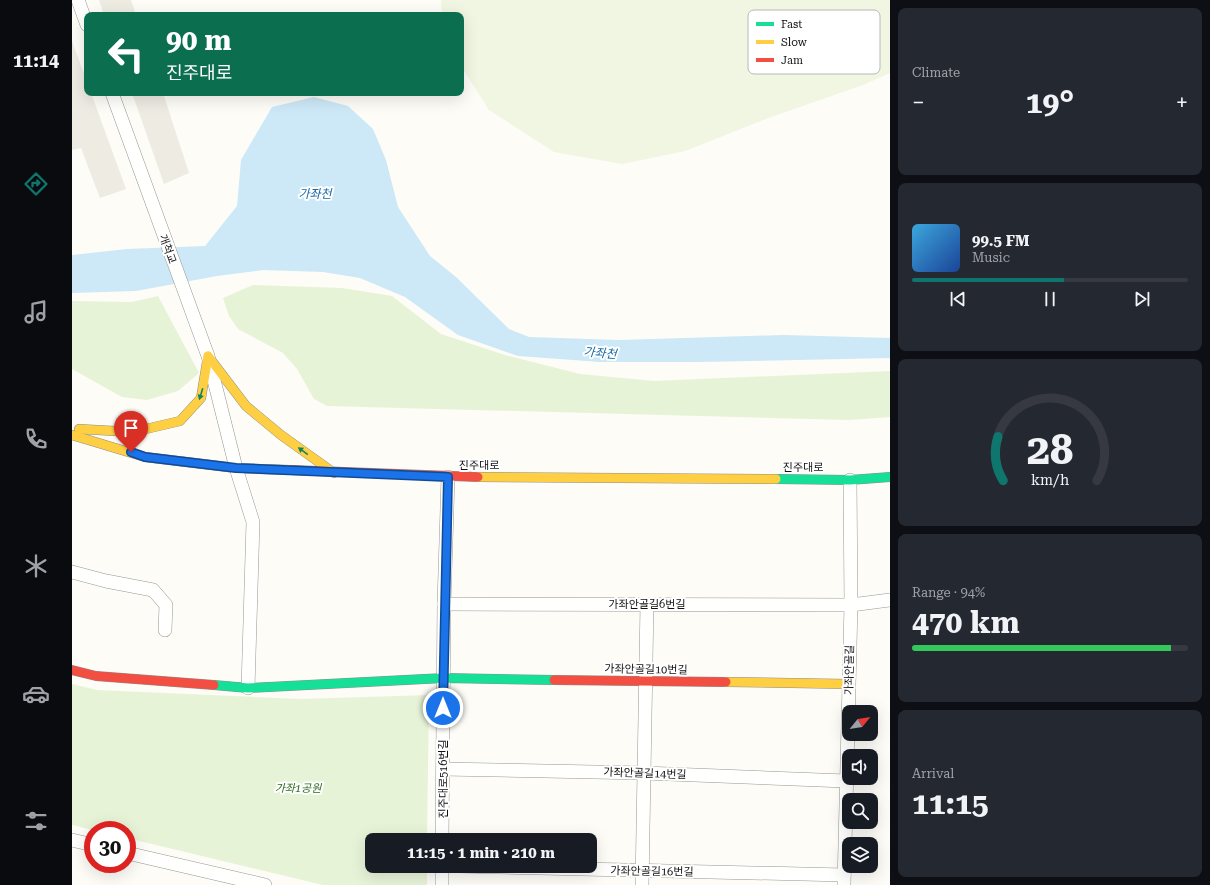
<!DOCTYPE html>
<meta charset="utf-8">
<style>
:root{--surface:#171b24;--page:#242831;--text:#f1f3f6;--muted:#9ea1a6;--line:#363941;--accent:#0f766e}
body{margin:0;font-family:"Roboto Serif","Noto Sans KR",serif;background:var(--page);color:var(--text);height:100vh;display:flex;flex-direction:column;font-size:15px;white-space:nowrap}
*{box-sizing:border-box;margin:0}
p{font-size:13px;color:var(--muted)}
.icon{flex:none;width:22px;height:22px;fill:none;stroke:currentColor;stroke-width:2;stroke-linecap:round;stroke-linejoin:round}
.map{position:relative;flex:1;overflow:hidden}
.side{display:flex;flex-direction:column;gap:8px;padding:8px;background:#0d0f14;width:320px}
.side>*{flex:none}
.guide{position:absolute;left:12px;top:12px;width:380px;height:84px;border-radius:8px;box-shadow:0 4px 16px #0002;background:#0b6e4f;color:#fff;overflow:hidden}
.needle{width:26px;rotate:60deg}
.buttons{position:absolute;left:770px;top:705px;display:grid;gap:8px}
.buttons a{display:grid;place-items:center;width:36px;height:36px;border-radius:8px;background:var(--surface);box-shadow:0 4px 16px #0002;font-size:20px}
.speed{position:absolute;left:12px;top:821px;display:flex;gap:8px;font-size:20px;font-weight:700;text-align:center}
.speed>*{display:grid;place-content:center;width:52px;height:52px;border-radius:50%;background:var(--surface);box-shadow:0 4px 16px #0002;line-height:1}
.speed .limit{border:6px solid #d22;background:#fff;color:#111}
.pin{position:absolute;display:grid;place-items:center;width:34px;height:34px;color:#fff;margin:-41px -17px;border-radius:50% 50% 50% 0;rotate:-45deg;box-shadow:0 0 4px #0007}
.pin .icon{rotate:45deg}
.me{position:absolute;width:44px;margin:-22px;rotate:0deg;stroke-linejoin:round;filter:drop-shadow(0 0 3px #0008)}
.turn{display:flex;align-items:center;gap:14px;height:84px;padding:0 16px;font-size:18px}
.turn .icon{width:52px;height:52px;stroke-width:2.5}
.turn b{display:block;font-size:28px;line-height:34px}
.big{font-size:30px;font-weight:700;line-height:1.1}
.side .tile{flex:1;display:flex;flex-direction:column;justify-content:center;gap:6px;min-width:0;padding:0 14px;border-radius:8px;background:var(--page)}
.side .dial{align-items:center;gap:0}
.dial svg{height:104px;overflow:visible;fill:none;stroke:var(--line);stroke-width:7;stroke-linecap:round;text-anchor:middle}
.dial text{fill:var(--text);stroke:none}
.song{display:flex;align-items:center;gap:12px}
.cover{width:48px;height:48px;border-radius:6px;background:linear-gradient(135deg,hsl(200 70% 55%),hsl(220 70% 35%))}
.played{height:4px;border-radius:2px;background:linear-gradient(90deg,var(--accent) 55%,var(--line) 55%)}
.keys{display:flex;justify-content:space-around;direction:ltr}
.heat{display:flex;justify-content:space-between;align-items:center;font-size:22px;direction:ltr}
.charge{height:6px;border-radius:3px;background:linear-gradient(90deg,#34c759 94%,var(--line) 0)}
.trip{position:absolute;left:293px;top:833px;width:232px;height:40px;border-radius:8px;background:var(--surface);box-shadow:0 4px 16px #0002;font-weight:700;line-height:40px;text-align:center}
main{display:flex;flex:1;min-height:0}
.tab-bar{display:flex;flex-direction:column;width:72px;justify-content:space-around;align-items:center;background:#090b0e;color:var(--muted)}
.tab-bar .icon{width:28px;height:28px}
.tab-bar .current{color:var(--accent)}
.tab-bar b{font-size:18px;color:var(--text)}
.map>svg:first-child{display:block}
.green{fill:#e7f3d7}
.pitch{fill:#f0f6e1}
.plaza{fill:#edebe2}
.water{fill:#cde8f7}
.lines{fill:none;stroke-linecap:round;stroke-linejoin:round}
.street-casing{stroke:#979795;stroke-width:14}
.fast-casing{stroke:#8e8d8b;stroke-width:10}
.slow-casing{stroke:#8e8d8b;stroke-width:10}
.jam-casing{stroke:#8e8d8b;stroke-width:10}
.street{stroke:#fffffe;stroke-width:13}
.fast{stroke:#16e098;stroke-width:9}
.slow{stroke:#ffcf43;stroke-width:9}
.jam{stroke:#f24e42;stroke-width:9}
.oneway{fill:#14835b}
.route-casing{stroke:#114b97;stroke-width:10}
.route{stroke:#1a73e8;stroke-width:7}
.labels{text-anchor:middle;stroke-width:4;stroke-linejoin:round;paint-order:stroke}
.street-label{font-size:11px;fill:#111;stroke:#fff}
.park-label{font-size:11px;font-style:italic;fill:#2f6b1f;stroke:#fff}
.water-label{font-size:12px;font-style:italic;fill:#1768a6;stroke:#fff}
.key{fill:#fff;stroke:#b8b8b8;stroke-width:1}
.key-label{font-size:11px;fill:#111}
</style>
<main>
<nav class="tab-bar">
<b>11:14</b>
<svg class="icon current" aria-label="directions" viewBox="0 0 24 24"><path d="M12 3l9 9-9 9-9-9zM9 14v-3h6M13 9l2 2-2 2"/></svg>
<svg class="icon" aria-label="music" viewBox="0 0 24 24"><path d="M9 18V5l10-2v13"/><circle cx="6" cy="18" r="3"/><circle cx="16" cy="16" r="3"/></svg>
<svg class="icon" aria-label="phone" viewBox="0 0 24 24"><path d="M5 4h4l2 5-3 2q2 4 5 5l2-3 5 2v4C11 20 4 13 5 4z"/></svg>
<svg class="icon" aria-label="climate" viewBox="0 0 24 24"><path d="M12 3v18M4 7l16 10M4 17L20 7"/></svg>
<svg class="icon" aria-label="car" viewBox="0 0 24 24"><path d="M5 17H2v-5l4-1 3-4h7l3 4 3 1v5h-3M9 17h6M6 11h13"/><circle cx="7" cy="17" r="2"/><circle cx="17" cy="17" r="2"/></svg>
<svg class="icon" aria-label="filters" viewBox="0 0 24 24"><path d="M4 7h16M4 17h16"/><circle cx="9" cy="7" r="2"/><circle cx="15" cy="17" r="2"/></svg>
</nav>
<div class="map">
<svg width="818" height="885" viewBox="0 0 818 885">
<rect width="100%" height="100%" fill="#fdfcf7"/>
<g class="green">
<path d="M181,285L270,288L320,296L369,334L433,355L508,374L582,381L818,371V417L777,420L255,406L242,399L225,369L211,353L166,329L157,316L151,298Z"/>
<path d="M86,296L127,373L106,391L75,400L50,397L0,369V301L60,302Z"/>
<path d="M0,684L25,690L230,699L357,695L355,840H300V866H355V885H251L55,838V830H21L0,825Z"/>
</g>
<path class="pitch" d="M369,0H818V73L791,85L699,117L613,151L550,164L482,152L417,110L389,66V15H370Z"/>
<g class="plaza">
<path d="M27,0H59L64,15H32Z"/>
<path d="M0,41L15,82V93H19L54,189L28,198L9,148L0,150Z"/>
<path d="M60,93H91L117,173L92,184Z"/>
</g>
<path class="water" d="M242,97L276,106L301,129L314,160L326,207L358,256L384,277L437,329L457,337L547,340L711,335L818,338V358L626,362H528L446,356L386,335L333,297L288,278L251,272L191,270L145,276L64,291L0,293V255L55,249L133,246L165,206L169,160L200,107Z"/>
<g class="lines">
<g class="street-casing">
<g id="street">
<path d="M6,0L15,25"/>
<path d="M40,93L136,356L164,468L181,522L176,688"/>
<path d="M0,572L34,581L81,590L94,605L93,630"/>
<path d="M372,604L779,605L818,600"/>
<path d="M371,769L572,773L774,781"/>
<path d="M0,840L21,845"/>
<path d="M370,840L372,604L376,477"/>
<path d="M55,853L193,885"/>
<path d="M387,866L772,875"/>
<path d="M370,885V866"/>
<path d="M570,885L575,604"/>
<path d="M772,885L779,605L778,480"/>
</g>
</g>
<g class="fast-casing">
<g id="fast">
<path d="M704,479L778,480L818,477"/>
<path d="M142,685L176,688L372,678L482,680"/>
</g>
</g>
<g class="slow-casing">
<g id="slow">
<path d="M136,356L174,406L209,435L262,473"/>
<path d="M7,429L61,432L108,421L129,398L136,356"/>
<path d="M0,435L73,457L164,468L219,470"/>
<path d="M406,477L704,479"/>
<path d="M654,682L777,684"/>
</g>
</g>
<g class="jam-casing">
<g id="jam">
<path d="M219,470L406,477"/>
<path d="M0,670L24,676L142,685"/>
<path d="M482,680L654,682"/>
</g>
</g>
<use href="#street" class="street"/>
<use href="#fast" class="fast"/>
<use href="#slow" class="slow"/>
<use href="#jam" class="jam"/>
</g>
<defs><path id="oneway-solid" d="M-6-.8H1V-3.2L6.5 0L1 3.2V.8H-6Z"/></defs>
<g class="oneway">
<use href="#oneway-solid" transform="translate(129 394) rotate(107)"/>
<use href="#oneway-solid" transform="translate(231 451) rotate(-144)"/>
</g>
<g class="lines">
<g class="route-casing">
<path id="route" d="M59,452L73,457L164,468L376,477L371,708"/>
</g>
<use href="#route" class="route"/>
</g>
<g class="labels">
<g class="street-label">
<text transform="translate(96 249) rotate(70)" y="4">개척교</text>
<text x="407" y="469">진주대로</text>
<text x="731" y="471">진주대로</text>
<text x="575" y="608">가좌안골길6번길</text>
<text transform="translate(574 669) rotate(1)" y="4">가좌안골길10번길</text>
<text transform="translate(777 670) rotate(-89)" y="4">가좌안골길</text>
<text transform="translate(573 773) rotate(2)" y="4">가좌안골길14번길</text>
<text transform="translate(371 779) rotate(-90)" y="4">진주대로516번길</text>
<text transform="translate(580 871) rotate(1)" y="4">가좌안골길16번길</text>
</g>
<g class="park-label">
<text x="226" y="792">가좌1공원</text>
</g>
<g class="water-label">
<text x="243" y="198">가좌천</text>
<text transform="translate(528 353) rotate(5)" y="4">가좌천</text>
</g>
</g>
<rect x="676" y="10" width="132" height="64" rx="6" class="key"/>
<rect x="684" y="22" width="18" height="4" fill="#16e098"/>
<rect x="684" y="40" width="18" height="4" fill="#ffcf43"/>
<rect x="684" y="58" width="18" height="4" fill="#f24e42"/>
<g class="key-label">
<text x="709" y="28">Fast</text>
<text x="709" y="46">Slow</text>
<text x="709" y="64">Jam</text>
</g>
</svg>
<div class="buttons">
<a><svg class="needle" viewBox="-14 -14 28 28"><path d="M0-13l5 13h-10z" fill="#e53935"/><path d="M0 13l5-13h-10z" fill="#9ea1a6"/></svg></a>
<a><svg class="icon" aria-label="sound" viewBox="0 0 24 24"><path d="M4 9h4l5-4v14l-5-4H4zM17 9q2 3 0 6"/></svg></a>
<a><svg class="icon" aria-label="search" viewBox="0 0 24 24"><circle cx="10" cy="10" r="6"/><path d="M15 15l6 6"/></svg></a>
<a><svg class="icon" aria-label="layers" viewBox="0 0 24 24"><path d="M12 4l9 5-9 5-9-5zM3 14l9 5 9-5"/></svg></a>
</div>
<div class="speed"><div class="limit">30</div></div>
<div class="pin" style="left:59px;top:452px;background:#d93025"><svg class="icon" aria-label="arrive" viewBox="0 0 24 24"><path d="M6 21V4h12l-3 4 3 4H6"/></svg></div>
<svg class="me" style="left:371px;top:708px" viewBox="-20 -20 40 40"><circle r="17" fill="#1a73e8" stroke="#fff" stroke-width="3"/><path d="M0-11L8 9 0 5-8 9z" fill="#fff"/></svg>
<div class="trip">11:15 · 1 min · 210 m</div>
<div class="guide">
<div class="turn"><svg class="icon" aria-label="left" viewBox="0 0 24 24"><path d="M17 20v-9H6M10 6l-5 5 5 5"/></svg><div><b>90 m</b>진주대로</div></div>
</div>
</div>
<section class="side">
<div class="tile"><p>Climate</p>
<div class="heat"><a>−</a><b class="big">19°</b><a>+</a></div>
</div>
<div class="tile">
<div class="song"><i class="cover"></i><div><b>99.5 FM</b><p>Music</p></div></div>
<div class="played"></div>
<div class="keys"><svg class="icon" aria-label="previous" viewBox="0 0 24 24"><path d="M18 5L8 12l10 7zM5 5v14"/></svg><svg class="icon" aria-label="pause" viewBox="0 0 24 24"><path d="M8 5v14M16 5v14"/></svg><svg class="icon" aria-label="next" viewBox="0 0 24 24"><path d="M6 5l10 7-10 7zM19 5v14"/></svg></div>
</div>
<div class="tile dial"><svg viewBox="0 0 100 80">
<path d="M14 69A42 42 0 1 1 86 69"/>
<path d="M14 69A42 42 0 0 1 10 35" stroke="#0f766e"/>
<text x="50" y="56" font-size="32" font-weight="700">28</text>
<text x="50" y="72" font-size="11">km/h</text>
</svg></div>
<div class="tile"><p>Range · 94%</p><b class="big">470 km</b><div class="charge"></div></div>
<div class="tile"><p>Arrival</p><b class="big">11:15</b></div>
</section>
</main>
